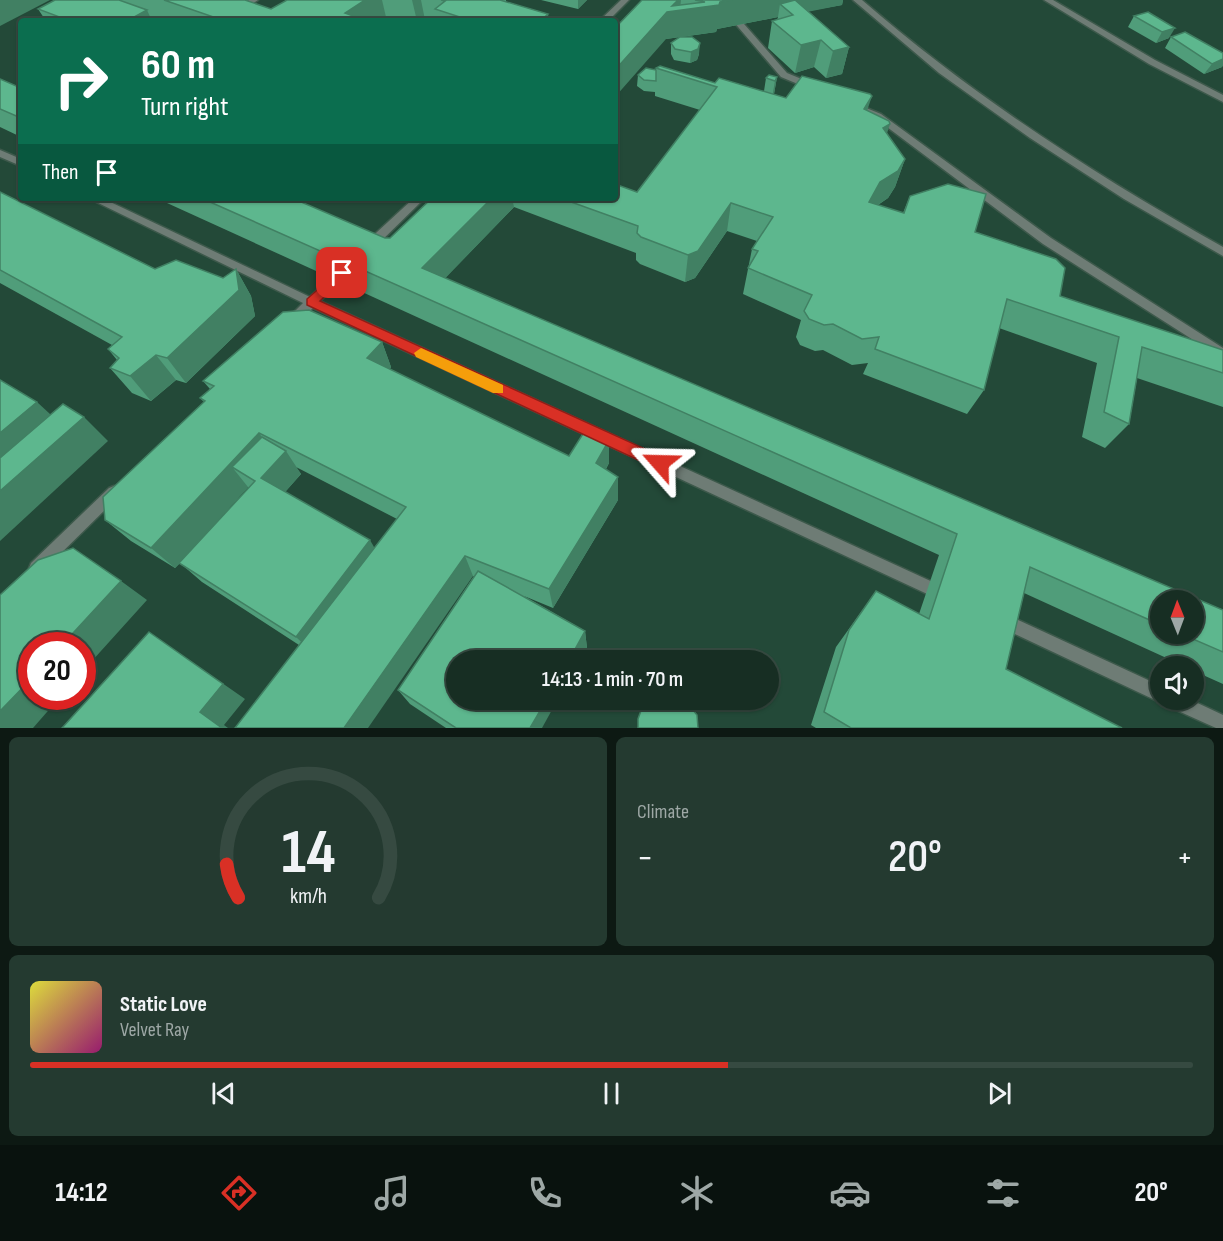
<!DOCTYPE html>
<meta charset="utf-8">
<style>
:root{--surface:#172e23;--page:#243a30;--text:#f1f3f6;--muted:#9ea8a6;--line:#364a41;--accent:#d93025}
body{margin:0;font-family:"Sofia Sans Condensed",sans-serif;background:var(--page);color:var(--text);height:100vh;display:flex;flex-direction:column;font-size:22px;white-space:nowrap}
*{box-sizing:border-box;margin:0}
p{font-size:20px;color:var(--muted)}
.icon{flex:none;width:33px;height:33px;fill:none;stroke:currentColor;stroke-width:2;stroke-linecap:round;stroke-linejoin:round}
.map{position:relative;height:728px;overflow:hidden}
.panel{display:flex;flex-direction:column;gap:9px;padding:9px;background:#0d1913;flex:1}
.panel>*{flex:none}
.hud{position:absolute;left:18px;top:18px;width:600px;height:183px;border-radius:6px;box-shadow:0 2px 4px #0004,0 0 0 2px var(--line);background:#0b6e4f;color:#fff;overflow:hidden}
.needle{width:39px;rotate:359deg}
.controls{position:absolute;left:1150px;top:590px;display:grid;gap:12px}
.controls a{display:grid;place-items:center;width:54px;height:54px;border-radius:50%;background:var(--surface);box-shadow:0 2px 4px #0004,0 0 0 2px var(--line);font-size:30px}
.speed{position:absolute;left:18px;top:632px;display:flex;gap:12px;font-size:30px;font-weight:700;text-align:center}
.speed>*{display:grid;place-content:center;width:78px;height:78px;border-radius:50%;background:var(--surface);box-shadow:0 2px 4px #0004,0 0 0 2px var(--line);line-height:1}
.speed .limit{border:9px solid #d22;background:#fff;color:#111}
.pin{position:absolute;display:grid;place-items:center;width:51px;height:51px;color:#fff;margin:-26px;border-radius:12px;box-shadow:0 3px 9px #0006}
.me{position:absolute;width:66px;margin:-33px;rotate:295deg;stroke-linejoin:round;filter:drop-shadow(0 0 4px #0008)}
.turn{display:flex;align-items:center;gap:21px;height:126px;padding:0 24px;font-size:27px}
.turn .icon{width:78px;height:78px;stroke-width:2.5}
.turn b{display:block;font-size:42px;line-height:51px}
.then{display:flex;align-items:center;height:57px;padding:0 24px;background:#0003;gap:12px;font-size:22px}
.big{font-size:45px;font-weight:600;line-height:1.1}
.panel .widget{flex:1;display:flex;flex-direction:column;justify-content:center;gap:9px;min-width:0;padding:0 21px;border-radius:9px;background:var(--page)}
.panel .dial{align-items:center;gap:0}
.dial svg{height:156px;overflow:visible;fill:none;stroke:var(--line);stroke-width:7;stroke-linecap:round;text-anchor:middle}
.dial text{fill:var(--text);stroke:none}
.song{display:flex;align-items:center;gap:18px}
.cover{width:72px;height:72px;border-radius:9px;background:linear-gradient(135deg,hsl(60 70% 55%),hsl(320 70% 35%))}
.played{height:6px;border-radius:3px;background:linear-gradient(90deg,var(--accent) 60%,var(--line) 60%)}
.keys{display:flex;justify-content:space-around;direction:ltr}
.heat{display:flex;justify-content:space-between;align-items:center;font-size:33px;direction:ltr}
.panel .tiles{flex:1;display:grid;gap:9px;grid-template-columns:1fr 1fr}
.widget:last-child{grid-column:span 2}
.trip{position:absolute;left:446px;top:650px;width:333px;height:60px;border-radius:30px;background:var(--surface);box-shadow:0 2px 4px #0004,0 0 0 2px var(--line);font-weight:600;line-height:60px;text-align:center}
.menu{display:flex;height:96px;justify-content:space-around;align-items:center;background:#09120e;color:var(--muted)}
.menu .icon{width:42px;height:42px}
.menu .selected{color:var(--accent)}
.menu b{font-size:27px;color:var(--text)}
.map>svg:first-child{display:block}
.built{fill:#234938;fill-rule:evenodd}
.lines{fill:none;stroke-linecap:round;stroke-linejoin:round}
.service-casing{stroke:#3d594b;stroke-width:3}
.service{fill:#6e7c75;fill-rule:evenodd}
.wall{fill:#509d7a;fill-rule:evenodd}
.shaded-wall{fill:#418063}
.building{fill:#5db78e;stroke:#418063;stroke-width:1.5}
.route{fill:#d93025;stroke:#8d1f18;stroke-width:1.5}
.slow{fill:#f59e0b}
</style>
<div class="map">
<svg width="1223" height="728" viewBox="0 0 1223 728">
<rect width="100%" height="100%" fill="#1f3d2f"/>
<path class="built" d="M0,0H1223V728H0ZM21,21H615V198H21ZM1161,600H1194V633H1161ZM32,645H82V696H32ZM456,660H768V699H456ZM1161,666H1194V699H1161Z"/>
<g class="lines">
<g class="service-casing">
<g id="service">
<path d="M74,0H84L48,21H38Z"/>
<path d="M249,0H258L226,21H216Z"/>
<path d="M621,0H629L608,21H599Z"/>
<path d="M715,0H723L787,73L816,85V89H810L781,77Z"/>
<path d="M853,0H862C973,96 1095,175 1223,247V256L1124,199L1030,138L939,73Z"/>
<path d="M1044,0H1053L1155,60L1223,95V102L1149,64Z"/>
<path d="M859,105L881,114L1051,238L1223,348V359L1043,244L875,118L856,110L855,108Z"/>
<path d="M0,150L21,159V166L0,157Z"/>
<path d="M88,198H102L310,297L341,267H349L350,270L349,273L320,301L948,589L950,594L948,599L943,601L938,599L313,308L295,325H287L285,322L287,319L303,303Z"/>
<path d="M414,198H425L372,250H364L363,247L364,244Z"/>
<path d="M114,486L119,488L121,492L119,496L41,573L36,575L31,573L29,568L31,563L109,488Z"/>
<path d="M1003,613L1161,686V699H1189L1223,715V728H1216L1165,705L1164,701L1161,702L1155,700L998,626L995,621L998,616Z"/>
</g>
</g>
<use href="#service" class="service"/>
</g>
<g class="wall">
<path d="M55,0H245L271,9L287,0H506V2L549,21H428L425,20L424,21H402L386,17L380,21H160L150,18L152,21H46L38,9Z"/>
<path d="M541,0H587L578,9Z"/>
<path d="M642,0H843L842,5L808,11L849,47L842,74L826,78L814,67L795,73L768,48L772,21L777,20L778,17L717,29L716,32L681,37L699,54L697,60L690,63L674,60L671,54V43L680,37L666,39Z"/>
<path d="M1148,12L1169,38L1156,43L1128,27L1134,16Z"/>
<path d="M1171,37L1222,67L1204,74L1165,48Z"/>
<path d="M656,68L715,83L764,91L766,78L777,77L774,94L786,98L867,111L887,133L905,159L895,187L888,198L878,205L903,213L910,196L975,232L1060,296L1223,350V407L1137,378L1129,424L1105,448L1082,437L1097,363L999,328L984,390L967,414L863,374L868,363L852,365L823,350L815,351L800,345L796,337L801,320L743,294L752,249L757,241L727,231L695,278L685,282L640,264L636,260V253L514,207L445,278L1223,610V684L1194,671V666H1184L1024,593L1006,669L1122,728H816L811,725L836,647L876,591L919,614L939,555L156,198H292L385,238H390L432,198H615L637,192L700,110L655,96V92L644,91L637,86L638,75L656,70ZM1161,600L1194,633H1161Z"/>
<path d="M0,79L21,88V137L0,127Z"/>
<path d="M0,192L155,269L223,278L236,269L251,296L255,316L186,383L176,380L151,401L132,393L110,368L117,360L108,349L112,345L0,283Z"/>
<path d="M382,342L391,367L390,369L569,456L609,440V463L606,469L618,500L553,608L524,596L585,631L587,648L580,660H456L542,728H446L410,704L398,690L474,576H473L299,645L202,582L180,563L175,568L131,541L105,520L204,402L200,398L210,389L203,381ZM296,467L397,519L374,548L285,492L301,474ZM248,487L249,488L193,548Z"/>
</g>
<g class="shaded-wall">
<path d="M0,0H50L0,26Z"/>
<path d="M365,0H382L386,17L380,21H347L345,13Z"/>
<path d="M412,0H421L425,20L424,21H417Z"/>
<path d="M578,0H587L578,9Z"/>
<path d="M678,0H681L680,10L732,0H843L842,5L792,15L780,4L778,17L717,29L716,32L666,39L615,97V70Z"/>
<path d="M147,10L152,21H127Z"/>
<path d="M548,14L549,21H540Z"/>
<path d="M1175,28L1169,38L1156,43L1162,32Z"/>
<path d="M821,40L814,67L795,73L801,45Z"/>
<path d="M700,43L699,54L697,60L690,63L691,52Z"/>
<path d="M849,47L842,74L826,78L833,51Z"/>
<path d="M1223,59V66L1222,67L1204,74L1212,64Z"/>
<path d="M777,77L772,105L770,109L775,81Z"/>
<path d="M872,96L863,123L864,109Z"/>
<path d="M890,124L881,152L883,128Z"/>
<path d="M617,130V158L615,160V133Z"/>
<path d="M905,159L895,187L888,198L870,210L869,202L880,182Z"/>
<path d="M492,198H512L514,207L429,295L422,268Z"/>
<path d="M731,203L727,231L695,278L685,282L688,255Z"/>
<path d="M236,269L251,296L255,316L186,383L167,358Z"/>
<path d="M382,342L391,367L378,384L367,358Z"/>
<path d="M156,355L176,380L151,401L130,376Z"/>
<path d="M37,402L63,426L0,482V433Z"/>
<path d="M84,417L108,441L0,541V491Z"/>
<path d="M259,433L276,457L232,467L248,487L175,568L151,548Z"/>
<path d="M609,440V463L597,486L596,463Z"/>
<path d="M286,451L301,474L278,500L261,478Z"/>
<path d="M618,477V500L553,608L549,589Z"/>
<path d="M370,540L382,561L313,653L296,637Z"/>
<path d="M465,556L473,576L368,728H344Z"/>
<path d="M121,581L147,600L82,672V645H62Z"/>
<path d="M585,631L587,648L580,660H569Z"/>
<path d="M149,632L245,699L224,725L228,728H222L200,712Z"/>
<path d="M32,678V696H61L33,728H0V711Z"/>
<path d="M547,699H558L542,728H530Z"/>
</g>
<g class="building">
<path d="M55,0H119L147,10L127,21H70L38,9Z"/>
<path d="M164,0H245L271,9L287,0H365L345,13L367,21H225Z"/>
<path d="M441,0H500L548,14L540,21H472L435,9L445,1Z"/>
<path d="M642,0H678L672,6L705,2L695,0H732L720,2L719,5L667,12L615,70V28Z"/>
<path d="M795,0L849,47L833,51L821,40L801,45L772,21L793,15L780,4Z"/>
<path d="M1148,12L1175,28L1162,32L1134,16Z"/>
<path d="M1185,32L1223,53V59L1212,64L1171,37Z"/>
<path d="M680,37H692L700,43L698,49L691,52L675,49L671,43Z"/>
<path d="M660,66L715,83L719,78L786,98L802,76L870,94L872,96L864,109L889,121L890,124L883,128L905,159L898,171L880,182L869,202L904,213L910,196L948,184L986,194L975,232L1056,259L1065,268L1060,296L1223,350V373L1142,347L1129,424L1104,412L1119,337L1007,299L984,390L875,349L879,337L862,339L833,324L824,325L809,319L804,311L812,295L748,268L758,251L752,249L773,217L731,203L698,251L688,255L641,237L637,233L638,226L560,198H615V184L637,192L717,87L656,68Z"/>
<path d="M646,68L656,70V81L644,80L638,75Z"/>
<path d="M769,75L777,77L775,81L766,78Z"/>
<path d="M0,79L21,88V118L0,109Z"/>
<path d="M0,192L155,269L176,260L223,278L236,269L239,290L167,358L156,355L130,376L110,368L119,358L108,349L122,337L0,270Z"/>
<path d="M201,198H292L385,238H390L432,198H492L422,268L1223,610V652L1179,633H1194V600H1161V625L1030,567L1006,669L1122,728H851L824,712L849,630L876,591L929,619L957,534Z"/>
<path d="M309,310L382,342L367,358L569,456L586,429L609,440L596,463L618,477L549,589L465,556L344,728H235L406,507L259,433L151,548L105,520L103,497L205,401L200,398L214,386L203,381L283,312Z"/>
<path d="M0,380L37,402L0,433Z"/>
<path d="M63,404L84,417L0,491V458Z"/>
<path d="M262,437L286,451L261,478L370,540L296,637L179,563L255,481L232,467Z"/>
<path d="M73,548L121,581L62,645H32V678L0,711V595L38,560Z"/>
<path d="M478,571L585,631L569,660H456V699H547L530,728H456L398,690Z"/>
<path d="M149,632L223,684L200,712L222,728H62Z"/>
<path d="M651,699L685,700L697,715L698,728H638V719L643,705Z"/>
</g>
<path class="route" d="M342,268L348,273L346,276L320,301L665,458L667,463L665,468H655L307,305V299Z"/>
<path class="slow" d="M421,348L503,385V393H493L416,357L414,353Z"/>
</svg>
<div class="controls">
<a><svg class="needle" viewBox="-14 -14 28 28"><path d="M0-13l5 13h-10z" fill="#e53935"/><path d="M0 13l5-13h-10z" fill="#9ea8a6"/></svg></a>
<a><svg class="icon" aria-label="sound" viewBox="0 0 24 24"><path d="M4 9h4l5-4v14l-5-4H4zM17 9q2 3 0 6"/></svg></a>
</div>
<div class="speed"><div class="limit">20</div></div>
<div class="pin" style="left:342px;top:273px;background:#d93025"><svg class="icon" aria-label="arrive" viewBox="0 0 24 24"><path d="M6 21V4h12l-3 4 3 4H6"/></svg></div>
<svg class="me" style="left:660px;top:463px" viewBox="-20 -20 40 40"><path d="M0-17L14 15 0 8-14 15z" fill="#d93025" stroke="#fff" stroke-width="4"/></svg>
<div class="trip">14:13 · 1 min · 70 m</div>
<div class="hud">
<div class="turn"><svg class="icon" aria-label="right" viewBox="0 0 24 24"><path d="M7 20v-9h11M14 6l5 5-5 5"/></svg><div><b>60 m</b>Turn right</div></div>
<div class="then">Then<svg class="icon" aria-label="arrive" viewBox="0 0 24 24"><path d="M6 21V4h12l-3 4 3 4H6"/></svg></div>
</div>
</div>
<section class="panel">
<div class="tiles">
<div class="widget dial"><svg viewBox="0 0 100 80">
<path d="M14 69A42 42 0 1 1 86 69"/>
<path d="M14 69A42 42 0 0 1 8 52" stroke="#d93025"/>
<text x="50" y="56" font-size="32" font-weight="700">14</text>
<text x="50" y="72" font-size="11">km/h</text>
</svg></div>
<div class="widget"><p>Climate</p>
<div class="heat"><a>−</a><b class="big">20°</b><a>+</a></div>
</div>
<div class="widget">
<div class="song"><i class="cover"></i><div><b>Static Love</b><p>Velvet Ray</p></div></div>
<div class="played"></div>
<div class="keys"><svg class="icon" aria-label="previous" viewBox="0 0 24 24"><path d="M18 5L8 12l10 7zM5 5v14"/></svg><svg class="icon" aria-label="pause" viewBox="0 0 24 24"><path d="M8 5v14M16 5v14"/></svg><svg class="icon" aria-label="next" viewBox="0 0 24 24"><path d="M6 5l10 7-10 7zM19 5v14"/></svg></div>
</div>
</div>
</section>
<nav class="menu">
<b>14:12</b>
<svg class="icon selected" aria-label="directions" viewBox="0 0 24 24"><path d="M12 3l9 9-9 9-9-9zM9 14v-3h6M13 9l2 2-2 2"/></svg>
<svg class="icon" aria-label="music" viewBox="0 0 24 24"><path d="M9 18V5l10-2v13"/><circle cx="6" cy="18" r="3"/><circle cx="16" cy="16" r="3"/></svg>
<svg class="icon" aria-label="phone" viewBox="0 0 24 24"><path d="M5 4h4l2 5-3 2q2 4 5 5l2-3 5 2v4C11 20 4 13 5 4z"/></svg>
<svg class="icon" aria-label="climate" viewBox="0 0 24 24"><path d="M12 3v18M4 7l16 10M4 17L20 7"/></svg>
<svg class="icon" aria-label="car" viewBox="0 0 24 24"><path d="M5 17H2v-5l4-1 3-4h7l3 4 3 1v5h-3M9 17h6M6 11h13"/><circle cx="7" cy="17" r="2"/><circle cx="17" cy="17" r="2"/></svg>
<svg class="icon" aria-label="filters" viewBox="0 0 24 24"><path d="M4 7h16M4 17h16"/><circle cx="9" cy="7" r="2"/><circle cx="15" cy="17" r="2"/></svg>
<b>20°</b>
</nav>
